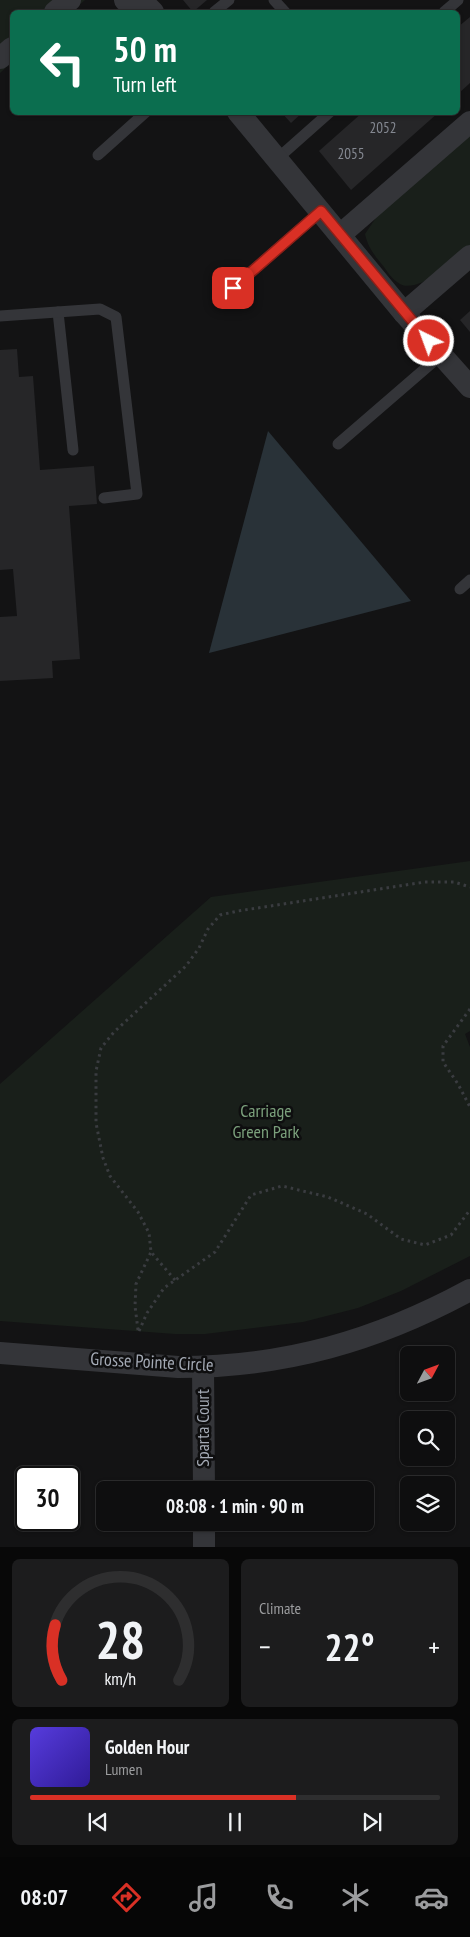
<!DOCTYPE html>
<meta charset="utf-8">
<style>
:root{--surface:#0e0e0f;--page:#1c1c1d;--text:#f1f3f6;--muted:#9b9c9e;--line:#2e2e2f;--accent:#d93025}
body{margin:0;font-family:"PT Sans Narrow",sans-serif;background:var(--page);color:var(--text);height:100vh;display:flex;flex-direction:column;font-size:19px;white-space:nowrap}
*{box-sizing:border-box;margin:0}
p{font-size:16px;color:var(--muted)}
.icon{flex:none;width:28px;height:28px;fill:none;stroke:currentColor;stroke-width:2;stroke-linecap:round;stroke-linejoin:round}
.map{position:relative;height:1547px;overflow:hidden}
.side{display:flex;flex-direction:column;gap:12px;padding:12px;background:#080808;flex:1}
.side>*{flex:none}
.guide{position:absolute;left:10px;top:10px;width:450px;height:105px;border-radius:8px;box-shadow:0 1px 4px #0004,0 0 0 1px var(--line);background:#0b6e4f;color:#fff;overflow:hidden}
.needle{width:32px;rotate:49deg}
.fabs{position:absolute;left:400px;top:1346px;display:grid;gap:10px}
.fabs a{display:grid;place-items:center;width:55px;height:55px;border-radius:8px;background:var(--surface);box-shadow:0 1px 4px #0004,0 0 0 1px var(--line);font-size:25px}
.speed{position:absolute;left:15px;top:1466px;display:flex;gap:10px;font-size:25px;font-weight:700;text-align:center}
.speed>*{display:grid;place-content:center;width:65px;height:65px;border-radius:50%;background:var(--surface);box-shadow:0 1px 4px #0004,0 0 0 1px var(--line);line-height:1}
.speed .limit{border:2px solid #111;border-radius:8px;background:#fff;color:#111}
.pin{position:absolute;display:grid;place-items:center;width:42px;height:42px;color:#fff;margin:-21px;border-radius:10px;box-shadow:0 2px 8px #0006}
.me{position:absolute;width:55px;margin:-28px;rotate:318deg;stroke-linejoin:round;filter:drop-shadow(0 0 4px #0008)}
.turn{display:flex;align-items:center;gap:18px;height:105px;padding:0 20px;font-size:22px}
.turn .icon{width:65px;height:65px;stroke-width:2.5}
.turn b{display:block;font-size:35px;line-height:42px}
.big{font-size:38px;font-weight:800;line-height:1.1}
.side .widget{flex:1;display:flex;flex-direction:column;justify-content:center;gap:8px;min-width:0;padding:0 18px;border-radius:8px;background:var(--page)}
.side .dial{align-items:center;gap:0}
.dial svg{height:130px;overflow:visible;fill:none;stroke:var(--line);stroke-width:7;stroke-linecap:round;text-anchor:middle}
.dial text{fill:var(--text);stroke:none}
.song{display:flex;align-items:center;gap:15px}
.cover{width:60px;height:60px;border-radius:8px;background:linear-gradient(135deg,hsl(250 70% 55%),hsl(250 70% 35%))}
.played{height:5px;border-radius:2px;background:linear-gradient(90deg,var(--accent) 65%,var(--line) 65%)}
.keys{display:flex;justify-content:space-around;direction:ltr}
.heat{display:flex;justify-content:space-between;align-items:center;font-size:28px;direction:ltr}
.side .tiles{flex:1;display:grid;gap:12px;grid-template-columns:1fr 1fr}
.widget:last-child{grid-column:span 2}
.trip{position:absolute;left:96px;top:1481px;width:278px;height:50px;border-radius:8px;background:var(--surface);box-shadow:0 1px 4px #0004,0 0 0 1px var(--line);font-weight:800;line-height:50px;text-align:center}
.tab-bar{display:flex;height:80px;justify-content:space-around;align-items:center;background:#060606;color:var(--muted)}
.tab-bar .icon{width:35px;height:35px}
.tab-bar .selected{color:var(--accent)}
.tab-bar b{font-size:22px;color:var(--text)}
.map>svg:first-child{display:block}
.green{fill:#191f1a}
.water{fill:#293238}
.building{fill:#262628}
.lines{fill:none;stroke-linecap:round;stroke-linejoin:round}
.path{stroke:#3a3c40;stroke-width:3;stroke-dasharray:2.5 4;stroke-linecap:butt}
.service{stroke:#343539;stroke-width:11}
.minor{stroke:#343539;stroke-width:22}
.route-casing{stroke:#8d1f18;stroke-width:12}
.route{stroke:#d93025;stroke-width:9}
.labels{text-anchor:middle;stroke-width:5;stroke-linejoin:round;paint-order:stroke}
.number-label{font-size:15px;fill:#848891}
.park-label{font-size:18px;fill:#7ba07c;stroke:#0e0e0f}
.street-label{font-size:18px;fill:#a4aab5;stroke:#0e0e0f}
</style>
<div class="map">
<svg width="470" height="1547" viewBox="0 0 470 1547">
<rect width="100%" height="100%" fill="#131314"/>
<g class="green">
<path d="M0,0H85L71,12H12V62L0,73Z"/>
<path d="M470,131V250C456,260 418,294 400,284C393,280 388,273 384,267C375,256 368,248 365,234L382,209Z"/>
<path d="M470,861V1031L465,1034L470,1047V1256L401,1291L358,1308L303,1322L205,1334H175L0,1321V1084L211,897Z"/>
</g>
<path class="water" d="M268,431L411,601L209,653Z"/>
<g class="building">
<path d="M183,0H207L193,12Z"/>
<path d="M470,17V83L458,94V27Z"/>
<path d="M281,112H303L291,123Z"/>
<path d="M363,112H439L351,190L319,151Z"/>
<path d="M470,311V332L460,320Z"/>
<path d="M17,349L19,377L33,376L40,470L94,466L97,504L69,506L80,659L52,661L53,678L0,681V617L17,616L13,569L0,570V350Z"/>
</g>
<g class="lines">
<g class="path">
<path d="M470,1009L443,1046V1062L458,1084L470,1107"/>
<path d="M175,1280L151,1252L149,1233L138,1212L110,1176L103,1158L96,1123V1071L101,1048L114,1032L186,966L199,948L208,929L220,915L238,911L425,882H454L470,887"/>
<path d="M138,1330L135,1306L136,1284L151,1252"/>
<path d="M139,1331L147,1313L164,1288L215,1252L251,1195L282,1186L328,1197L367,1214L401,1239L425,1245L451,1235L470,1210"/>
</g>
<g class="service">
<path d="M274,0L285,12"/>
<path d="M214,12L229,0"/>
<path d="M444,12L458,0"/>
<path d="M98,155L146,112"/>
<path d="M277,159L330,112"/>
<path d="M218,301L321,211"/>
<path d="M58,312L73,450"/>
<path d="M0,316L100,309L116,317L137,494L104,498"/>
<path d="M338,444L441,355"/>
<path d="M460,589L470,580"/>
</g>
<g class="minor">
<path d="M125,0L149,8L153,12"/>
<path d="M55,12L70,0"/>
<path d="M0,58L12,48"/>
<path d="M238,112L404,313L470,387"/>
<path d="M340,235L470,122"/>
<path d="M404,313L470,256"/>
<path d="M0,1353L178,1367C285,1367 376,1341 470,1290"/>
<path d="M203,1367L204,1490"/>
<path d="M204,1522V1547"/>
</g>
</g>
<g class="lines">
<g class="route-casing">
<path id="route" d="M233,288L321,211L429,341"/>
</g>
<use href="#route" class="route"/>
</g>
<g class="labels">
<g class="number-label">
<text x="383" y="133">2052</text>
<text x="351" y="159">2055</text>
</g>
<g class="park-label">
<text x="266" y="1117">Carriage<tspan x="266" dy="21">Green Park</tspan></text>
</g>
<g class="street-label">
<text transform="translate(152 1362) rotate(3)" y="6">Grosse Pointe Circle</text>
<text transform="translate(203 1428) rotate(-90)" y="6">Sparta Court</text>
</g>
</g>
</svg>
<div class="fabs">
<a><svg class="needle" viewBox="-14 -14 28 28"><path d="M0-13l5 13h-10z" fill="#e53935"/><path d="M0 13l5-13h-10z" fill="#9b9c9e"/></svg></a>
<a><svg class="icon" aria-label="search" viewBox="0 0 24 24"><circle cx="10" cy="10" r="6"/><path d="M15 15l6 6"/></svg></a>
<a><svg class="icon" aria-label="layers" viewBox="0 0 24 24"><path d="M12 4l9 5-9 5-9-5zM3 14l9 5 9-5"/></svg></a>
</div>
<div class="speed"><div class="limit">30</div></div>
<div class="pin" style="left:233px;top:288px;background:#d93025"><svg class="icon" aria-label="arrive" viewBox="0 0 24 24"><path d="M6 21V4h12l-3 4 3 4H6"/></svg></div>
<svg class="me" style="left:429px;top:341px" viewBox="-20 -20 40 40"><circle r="17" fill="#d93025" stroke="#fff" stroke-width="3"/><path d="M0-11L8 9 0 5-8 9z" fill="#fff"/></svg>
<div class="trip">08:08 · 1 min · 90 m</div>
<div class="guide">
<div class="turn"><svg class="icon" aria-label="left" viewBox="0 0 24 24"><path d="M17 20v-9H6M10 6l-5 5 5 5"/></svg><div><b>50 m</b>Turn left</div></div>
</div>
</div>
<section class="side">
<div class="tiles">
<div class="widget dial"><svg viewBox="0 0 100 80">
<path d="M14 69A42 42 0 1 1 86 69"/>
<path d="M14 69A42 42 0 0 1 10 35" stroke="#d93025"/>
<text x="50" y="56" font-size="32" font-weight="700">28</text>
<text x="50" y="72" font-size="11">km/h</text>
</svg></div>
<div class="widget"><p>Climate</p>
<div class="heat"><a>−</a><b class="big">22°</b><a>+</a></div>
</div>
<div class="widget">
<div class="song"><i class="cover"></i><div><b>Golden Hour</b><p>Lumen</p></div></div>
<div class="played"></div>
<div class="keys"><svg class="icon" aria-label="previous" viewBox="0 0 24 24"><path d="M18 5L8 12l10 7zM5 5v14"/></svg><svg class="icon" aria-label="pause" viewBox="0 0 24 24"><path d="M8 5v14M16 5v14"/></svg><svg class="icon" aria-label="next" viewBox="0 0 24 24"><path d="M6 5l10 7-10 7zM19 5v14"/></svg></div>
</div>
</div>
</section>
<nav class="tab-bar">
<b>08:07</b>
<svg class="icon selected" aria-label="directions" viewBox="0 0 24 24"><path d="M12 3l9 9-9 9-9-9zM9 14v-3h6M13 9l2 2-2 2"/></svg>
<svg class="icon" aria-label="music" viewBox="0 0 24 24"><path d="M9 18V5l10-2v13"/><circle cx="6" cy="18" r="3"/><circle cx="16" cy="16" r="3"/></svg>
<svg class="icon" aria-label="phone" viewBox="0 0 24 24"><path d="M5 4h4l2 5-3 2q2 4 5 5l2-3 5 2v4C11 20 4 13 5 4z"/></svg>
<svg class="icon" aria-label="climate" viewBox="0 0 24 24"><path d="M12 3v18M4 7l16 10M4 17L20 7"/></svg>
<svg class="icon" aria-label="car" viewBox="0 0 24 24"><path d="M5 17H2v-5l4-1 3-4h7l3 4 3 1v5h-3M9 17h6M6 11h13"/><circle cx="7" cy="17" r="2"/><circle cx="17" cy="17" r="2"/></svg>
</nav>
